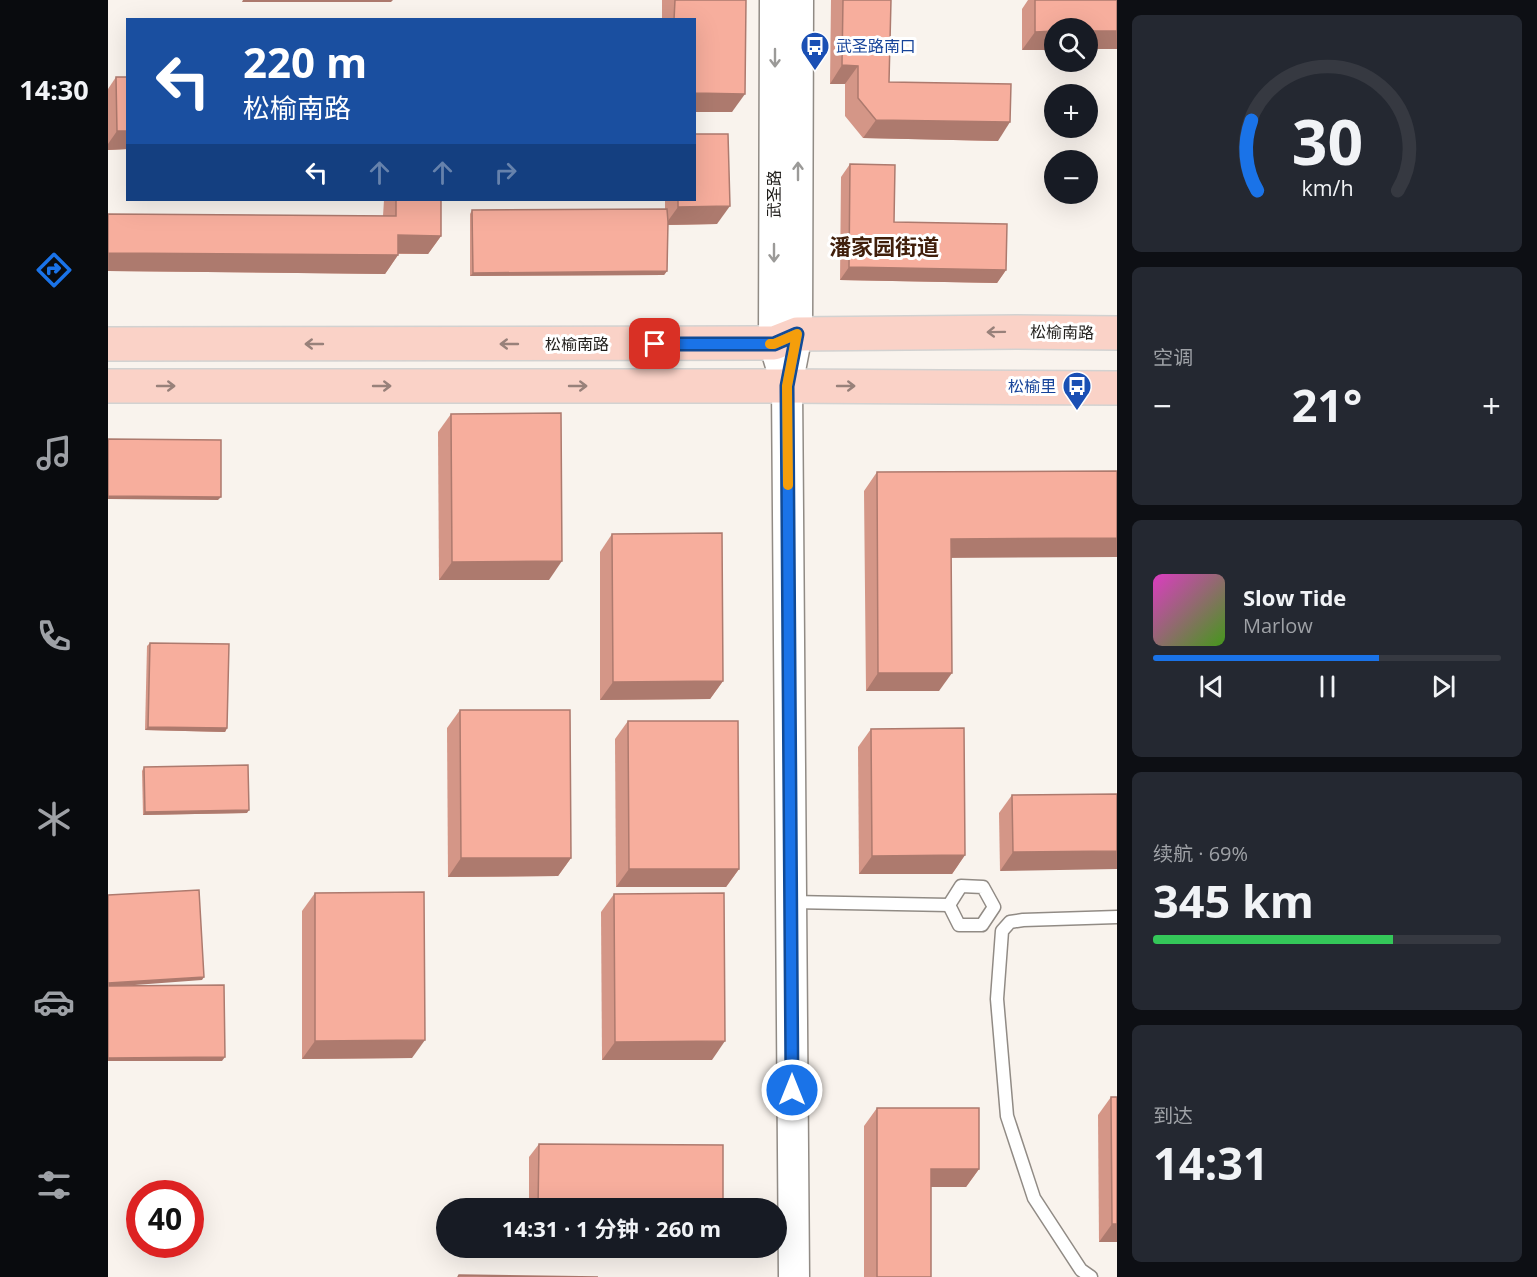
<!DOCTYPE html>
<html lang="zh">
<meta charset="utf-8">
<style>
:root{--surface:#171b24;--page:#242831;--text:#f1f3f6;--muted:#9ea1a6;--line:#363941;--accent:#1a73e8}
body{margin:0;font-family:"Open Sans","Noto Sans SC",sans-serif;background:var(--page);color:var(--text);height:100vh;display:flex;flex-direction:column;font-size:22px;white-space:nowrap}
*{box-sizing:border-box;margin:0}
p{font-size:20px;color:var(--muted)}
.icon{flex:none;width:33px;height:33px;fill:none;stroke:currentColor;stroke-width:2;stroke-linecap:round;stroke-linejoin:round}
.map{position:relative;flex:1;overflow:hidden}
.drawer{display:flex;flex-direction:column;gap:15px;padding:15px;background:#0d0f14;width:420px}
.drawer>*{flex:none}
.top-card{position:absolute;left:18px;top:18px;width:570px;height:183px;border-radius:0px;box-shadow:0 6px 24px #0002;background:#1a4fa0;color:#fff;overflow:hidden}
.controls{position:absolute;left:936px;top:18px;display:grid;gap:12px}
.controls a{display:grid;place-items:center;width:54px;height:54px;border-radius:50%;background:var(--surface);box-shadow:0 6px 24px #0002;font-size:30px}
.speed{position:absolute;left:18px;top:1180px;display:flex;gap:12px;font-size:30px;font-weight:700;text-align:center}
.speed>*{display:grid;place-content:center;width:78px;height:78px;border-radius:50%;background:var(--surface);box-shadow:0 6px 24px #0002;line-height:1}
.speed .limit{border:9px solid #d22;background:#fff;color:#111}
.pin{position:absolute;display:grid;place-items:center;width:51px;height:51px;color:#fff;margin:-26px;border-radius:12px;box-shadow:0 3px 9px #0006}
.me{position:absolute;width:66px;margin:-33px;rotate:0deg;stroke-linejoin:round;filter:drop-shadow(0 0 4px #0008)}
.turn{display:flex;align-items:center;gap:21px;height:126px;padding:0 18px;font-size:27px}
.turn .icon{width:78px;height:78px;stroke-width:2.5}
.turn b{display:block;font-size:42px;line-height:51px}
.lanes{display:flex;align-items:center;height:57px;padding:0 18px;background:#0003;justify-content:center;gap:30px;direction:ltr}
.lanes .off{opacity:.35}
.big{font-size:45px;font-weight:700;line-height:1.1}
.drawer .tile{flex:1;display:flex;flex-direction:column;justify-content:center;gap:9px;min-width:0;padding:0 21px;border-radius:9px;background:var(--page)}
.drawer .dial{align-items:center;gap:0}
.dial svg{height:156px;overflow:visible;fill:none;stroke:var(--line);stroke-width:7;stroke-linecap:round;text-anchor:middle}
.dial text{fill:var(--text);stroke:none}
.song{display:flex;align-items:center;gap:18px}
.cover{width:72px;height:72px;border-radius:9px;background:linear-gradient(135deg,hsl(310 70% 55%),hsl(100 70% 35%))}
.played{height:6px;border-radius:3px;background:linear-gradient(90deg,var(--accent) 65%,var(--line) 65%)}
.keys{display:flex;justify-content:space-around;direction:ltr}
.heat{display:flex;justify-content:space-between;align-items:center;font-size:33px;direction:ltr}
.charge{height:9px;border-radius:4px;background:linear-gradient(90deg,#34c759 69%,var(--line) 0)}
.trip{position:absolute;left:328px;top:1198px;width:351px;height:60px;border-radius:30px;background:var(--surface);box-shadow:0 6px 24px #0002;font-weight:700;line-height:60px;text-align:center}
main{display:flex;flex:1;min-height:0}
.tab-bar{display:flex;flex-direction:column;width:108px;justify-content:space-around;align-items:center;background:#090b0e;color:var(--muted)}
.tab-bar .icon{width:42px;height:42px}
.tab-bar .on{color:var(--accent)}
.tab-bar b{font-size:27px;color:var(--text)}
.map>svg:first-child{display:block}
.lines{fill:none;stroke-linecap:round;stroke-linejoin:round}
.service-casing{stroke:#918b85;stroke-width:15}
.tertiary-casing{stroke:#918b85;stroke-width:33}
.primary-casing{stroke:#d2d2d1;stroke-width:36}
.service{stroke:#fff;stroke-width:12}
.tertiary{stroke:#fff;stroke-width:30}
.primary{stroke:#fad2c7;stroke-width:33}
.wall{fill:#d49687}
.shaded-wall{fill:#ad7a6e}
.building{fill:#f7ae9d;stroke:#ad7a6e;stroke-width:1.5}
.oneway{stroke:#9b9a98}
.oneway2{stroke:#98817a}
.route-casing{stroke:#114b97;stroke-width:15}
.route{stroke:#1a73e8;stroke-width:10}
.slow{stroke:#f59e0b;stroke-width:10}
.labels{text-anchor:middle;stroke-width:6;stroke-linejoin:round;paint-order:stroke}
.transit-label{font-size:16px;fill:#164399;stroke:#fff;text-anchor:start}
.street-label{font-size:16px;fill:#201e1b;stroke:#fff}
.district-label{font-size:22px;font-weight:bold;fill:#401f0b;stroke:#fff}
</style>
<main>
<nav class="tab-bar">
<b>14:30</b>
<svg class="icon on" aria-label="directions" viewBox="0 0 24 24"><path d="M12 3l9 9-9 9-9-9zM9 14v-3h6M13 9l2 2-2 2"/></svg>
<svg class="icon" aria-label="music" viewBox="0 0 24 24"><path d="M9 18V5l10-2v13"/><circle cx="6" cy="18" r="3"/><circle cx="16" cy="16" r="3"/></svg>
<svg class="icon" aria-label="phone" viewBox="0 0 24 24"><path d="M5 4h4l2 5-3 2q2 4 5 5l2-3 5 2v4C11 20 4 13 5 4z"/></svg>
<svg class="icon" aria-label="climate" viewBox="0 0 24 24"><path d="M12 3v18M4 7l16 10M4 17L20 7"/></svg>
<svg class="icon" aria-label="car" viewBox="0 0 24 24"><path d="M5 17H2v-5l4-1 3-4h7l3 4 3 1v5h-3M9 17h6M6 11h13"/><circle cx="7" cy="17" r="2"/><circle cx="17" cy="17" r="2"/></svg>
<svg class="icon" aria-label="filters" viewBox="0 0 24 24"><path d="M4 7h16M4 17h16"/><circle cx="9" cy="7" r="2"/><circle cx="15" cy="17" r="2"/></svg>
</nav>
<div class="map">
<svg width="1009" height="1277" viewBox="0 0 1009 1277">
<rect width="100%" height="100%" fill="#f9f3ed"/>
<g class="lines">
<g class="service-casing">
<g id="service">
<path d="M853,886L875,887L886,907L874,925H851L841,905Z"/>
<path d="M684,902L841,905"/>
<path d="M983,1277L973,1270L926,1198L899,1116L889,999L894,931L902,922L915,920L1009,917"/>
</g>
</g>
<g class="tertiary-casing">
<g id="tertiary">
<path d="M667,0L666,343L673,366"/>
<path d="M686,1277L679,386L689,334L690,0"/>
</g>
</g>
<g class="primary-casing">
<g id="primary">
<path d="M0,344L666,343L689,334L909,332L1009,333"/>
<path d="M0,386H679L1009,388"/>
</g>
</g>
<use href="#service" class="service"/>
<use href="#tertiary" class="tertiary"/>
<use href="#primary" class="primary"/>
</g>
<g class="wall">
<path d="M554,0H638L624,112L586,20H554Z"/>
<path d="M723,0H783L781,82L890,141L755,138L737,116V84H722Z"/>
<path d="M920,0H1009V49H980V28L914,50V9Z"/>
<path d="M8,77L20,149L0,150V89Z"/>
<path d="M742,164L786,222L898,270L889,283L732,280L733,177Z"/>
<path d="M276,200H333V236L320,254H290V255L277,274L0,271V214L275,216Z"/>
<path d="M557,200H586L609,224L560,225L559,271L556,275L362,276V214L364,210L557,209Z"/>
<path d="M343,414L441,580H331L330,432Z"/>
<path d="M1009,471V557H843L831,691H758L756,491L769,472Z"/>
<path d="M504,534L615,681L602,699L492,700V552Z"/>
<path d="M42,643L119,728L117,732L37,730L39,646Z"/>
<path d="M352,710L463,858L450,876L340,877L339,728Z"/>
<path d="M520,721L631,869L618,887H508L507,739Z"/>
<path d="M763,729L857,855L844,874H751L750,747Z"/>
<path d="M36,767L139,813L35,815L34,771Z"/>
<path d="M1009,794L892,871L891,813L904,795Z"/>
<path d="M207,893L304,1058L194,1059V911Z"/>
<path d="M506,894L604,1060H494L493,912Z"/>
<path d="M1003,1097L1009,1242H991L990,1115Z"/>
<path d="M769,1108L871,1169L858,1187H823V1277H756V1126Z"/>
<path d="M431,1144L615,1209H421V1157Z"/>
</g>
<g class="shaded-wall">
<path d="M135,0H285L283,2H134Z"/>
<path d="M946,31V50H914L927,32Z"/>
<rect x="980" y="31" width="29" height="18"/>
<path d="M734,65L750,66L737,84H722Z"/>
<path d="M586,93L637,94L624,112H586Z"/>
<path d="M768,120L902,122L890,141L755,138Z"/>
<path d="M9,131H20V149L0,150V144Z"/>
<path d="M622,206L609,224L557,225L570,207Z"/>
<path d="M290,235L333,236L320,254L277,253Z"/>
<path d="M0,253L290,255L277,274L0,271Z"/>
<path d="M741,267L898,270L889,283L732,280Z"/>
<path d="M559,271L556,275L362,276L365,273Z"/>
<path d="M0,496L113,497L110,500L0,499Z"/>
<path d="M1009,538V557L830,558L843,539Z"/>
<path d="M454,561L441,580H331L344,562Z"/>
<path d="M770,673H844L831,691H758Z"/>
<path d="M615,681L602,699L492,700L505,682Z"/>
<path d="M40,727L119,728L117,732L37,730Z"/>
<path d="M141,810L139,813L35,815L37,812Z"/>
<path d="M1009,851V869L892,871L905,852Z"/>
<path d="M857,855L844,874H751L764,856Z"/>
<path d="M353,858H463L450,876L340,877Z"/>
<path d="M521,869H631L618,887H508Z"/>
<path d="M96,977L94,980L0,987V983Z"/>
<path d="M317,1040L304,1058L194,1059L207,1041Z"/>
<path d="M617,1041L604,1060H494L507,1042Z"/>
<path d="M117,1057L114,1061H0V1058Z"/>
<path d="M823,1169H871L858,1187H811Z"/>
<path d="M1004,1224H1009V1242H991Z"/>
</g>
<g class="building">
<path d="M567,0H638L637,94L586,93V20H566Z"/>
<path d="M735,0H783L781,82L903,84L902,122L768,120L750,98V66L734,65Z"/>
<path d="M927,0H1009V31H980V28H946V31L927,32Z"/>
<path d="M8,77H20V131H9Z"/>
<path d="M586,134H620L622,206L570,207V200H586Z"/>
<path d="M742,164L787,165L786,222L899,224L898,270L741,267Z"/>
<path d="M288,200H333V236L290,235V255L0,253V214L288,216Z"/>
<path d="M559,209L560,222L559,271L365,273L364,210Z"/>
<path d="M453,413L454,561L344,562L343,414Z"/>
<path d="M0,439L113,440V497L0,496Z"/>
<path d="M1009,471V538L843,539L844,673H770L769,472Z"/>
<path d="M614,533L615,681L505,682L504,534Z"/>
<path d="M42,643L121,644L119,728L40,727Z"/>
<path d="M352,710H462L463,858H353Z"/>
<path d="M520,721H630L631,869H521Z"/>
<path d="M856,728L857,855L764,856L763,729Z"/>
<path d="M140,765L141,810L37,812L36,767Z"/>
<path d="M1009,794V851L905,852L904,795Z"/>
<path d="M91,890L96,977L0,983V895Z"/>
<path d="M316,892L317,1040L207,1041V893Z"/>
<path d="M616,893L617,1041L507,1042L506,894Z"/>
<path d="M116,985L117,1057L0,1058V986Z"/>
<path d="M1003,1097H1009V1224H1004Z"/>
<path d="M769,1108H871V1169H823V1277H769Z"/>
<path d="M431,1144L615,1145V1209H430Z"/>
<path d="M351,1275L490,1277H350Z"/>
</g>
<defs><path id="oneway-shaft" d="M-6 0H5M1.5-3L5.5 0L1.5 3" fill="none" stroke-width="1.6" stroke-linecap="round" stroke-linejoin="round" transform="scale(1.5)"/></defs>
<g class="oneway">
<use href="#oneway-shaft" transform="translate(667 58) rotate(90)"/>
<use href="#oneway-shaft" transform="translate(690 171) rotate(-90)"/>
<use href="#oneway-shaft" transform="translate(666 253) rotate(90)"/>
</g>
<g class="oneway2">
<use href="#oneway-shaft" transform="translate(888 332) rotate(179)"/>
<use href="#oneway-shaft" transform="translate(206 344) rotate(180)"/>
<use href="#oneway-shaft" transform="translate(401 344) rotate(180)"/>
<use href="#oneway-shaft" transform="translate(58 386)"/>
<use href="#oneway-shaft" transform="translate(274 386)"/>
<use href="#oneway-shaft" transform="translate(470 386)"/>
<use href="#oneway-shaft" transform="translate(738 386)"/>
</g>
<g class="lines">
<g class="route-casing">
<path id="route" d="M547,344H666L689,334L679,386L684,1090"/>
</g>
<use href="#route" class="route"/>
<path class="slow" d="M662,344H666L689,334L679,386L680,485"/>
</g>
<defs>
<g id="bus-pin" transform="scale(1.5)"><path d="M0 17L-7.5 6A9.5 9.5 0 1 1 7.5 6Z" fill="#1a4fb4" stroke="#fff"/><path d="M-5-6H5V4H4V6H2V4H-2V6H-4V4H-5ZM-3.5-4V0h7V-4ZM-3.5 1.2v1.5H-2V1.2ZM2 1.2v1.5H3.5V1.2Z" fill="#fff"/></g>
</defs>
<g fill-rule="evenodd">
<use href="#bus-pin" x="707" y="46"/>
<use href="#bus-pin" x="969" y="386"/>
</g>
<g class="labels">
<g class="transit-label">
<text x="728" y="52">武圣路南口</text>
<text x="948" y="392" text-anchor="end">松榆里</text>
</g>
<g class="street-label">
<text transform="translate(666 194) rotate(-90)" y="6">武圣路</text>
<text transform="translate(954 332) rotate(1)" y="6">松榆南路</text>
<text x="469" y="350">松榆南路</text>
</g>
<g class="district-label">
<text x="776" y="255">潘家园街道</text>
</g>
</g>
</svg>
<div class="controls">
<a><svg class="icon" aria-label="search" viewBox="0 0 24 24"><circle cx="10" cy="10" r="6"/><path d="M15 15l6 6"/></svg></a>
<a>+</a>
<a>−</a>
</div>
<div class="speed"><div class="limit">40</div></div>
<div class="pin" style="left:547px;top:344px;background:#d93025"><svg class="icon" aria-label="arrive" viewBox="0 0 24 24"><path d="M6 21V4h12l-3 4 3 4H6"/></svg></div>
<svg class="me" style="left:684px;top:1090px" viewBox="-20 -20 40 40"><circle r="17" fill="#1a73e8" stroke="#fff" stroke-width="3"/><path d="M0-11L8 9 0 5-8 9z" fill="#fff"/></svg>
<div class="trip">14:31 · 1 分钟 · 260 m</div>
<div class="top-card">
<div class="turn"><svg class="icon" aria-label="left" viewBox="0 0 24 24"><path d="M17 20v-9H6M10 6l-5 5 5 5"/></svg><div><b>220 m</b>松榆南路</div></div>
<div class="lanes"><svg class="icon" aria-label="left" viewBox="0 0 24 24"><path d="M17 20v-9H6M10 6l-5 5 5 5"/></svg><svg class="icon off" aria-label="ahead" viewBox="0 0 24 24"><path d="M12 20V5M6 11l6-6 6 6"/></svg><svg class="icon off" aria-label="ahead" viewBox="0 0 24 24"><path d="M12 20V5M6 11l6-6 6 6"/></svg><svg class="icon off" aria-label="right" viewBox="0 0 24 24"><path d="M7 20v-9h11M14 6l5 5-5 5"/></svg></div>
</div>
</div>
<section class="drawer">
<div class="tile dial"><svg viewBox="0 0 100 80">
<path d="M14 69A42 42 0 1 1 86 69"/>
<path d="M14 69A42 42 0 0 1 11 33" stroke="#1a73e8"/>
<text x="50" y="56" font-size="32" font-weight="700">30</text>
<text x="50" y="72" font-size="11">km/h</text>
</svg></div>
<div class="tile"><p>空调</p>
<div class="heat"><a>−</a><b class="big">21°</b><a>+</a></div>
</div>
<div class="tile">
<div class="song"><i class="cover"></i><div><b>Slow Tide</b><p>Marlow</p></div></div>
<div class="played"></div>
<div class="keys"><svg class="icon" aria-label="previous" viewBox="0 0 24 24"><path d="M18 5L8 12l10 7zM5 5v14"/></svg><svg class="icon" aria-label="pause" viewBox="0 0 24 24"><path d="M8 5v14M16 5v14"/></svg><svg class="icon" aria-label="next" viewBox="0 0 24 24"><path d="M6 5l10 7-10 7zM19 5v14"/></svg></div>
</div>
<div class="tile"><p>续航 · 69%</p><b class="big">345 km</b><div class="charge"></div></div>
<div class="tile"><p>到达</p><b class="big">14:31</b></div>
</section>
</main>
